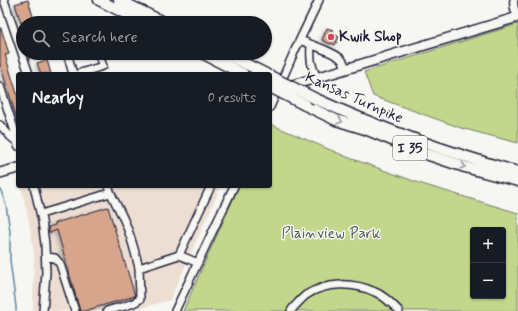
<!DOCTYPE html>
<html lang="en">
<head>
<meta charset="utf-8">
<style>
	:root { --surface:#171b24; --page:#20242c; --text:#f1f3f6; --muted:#9ea1a6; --line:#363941 }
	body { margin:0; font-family:Mynerve,sans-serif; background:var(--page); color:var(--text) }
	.controls { position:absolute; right:12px; bottom:12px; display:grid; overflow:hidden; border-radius:4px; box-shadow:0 1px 3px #0004 }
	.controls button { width:36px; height:36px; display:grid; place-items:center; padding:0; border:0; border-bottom:1px solid var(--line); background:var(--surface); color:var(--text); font:20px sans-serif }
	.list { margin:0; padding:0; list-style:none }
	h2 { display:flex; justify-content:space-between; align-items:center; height:52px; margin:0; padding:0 16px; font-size:17px }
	h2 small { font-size:13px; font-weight:400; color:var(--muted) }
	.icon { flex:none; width:22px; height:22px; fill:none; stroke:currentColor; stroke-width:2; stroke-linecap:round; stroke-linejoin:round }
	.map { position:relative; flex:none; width:518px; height:311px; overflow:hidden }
	.search { position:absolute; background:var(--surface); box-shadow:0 1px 3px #0004; left:16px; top:16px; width:256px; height:44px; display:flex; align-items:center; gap:10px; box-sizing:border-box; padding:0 14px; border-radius:22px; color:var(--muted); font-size:15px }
	.panel { position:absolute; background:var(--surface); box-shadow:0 1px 3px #0004; left:16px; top:72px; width:256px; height:116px; border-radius:4px }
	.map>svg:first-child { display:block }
	.built { fill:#edded3 }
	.green { fill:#c2d78c; stroke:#727c64; fill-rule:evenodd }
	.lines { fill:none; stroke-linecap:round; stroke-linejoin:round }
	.stream { stroke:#5c879f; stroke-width:1.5 }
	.building { fill:#d7a58b; stroke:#22223b; filter:url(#shadow) }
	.minor-casing { stroke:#22223b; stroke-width:10 }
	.major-casing { stroke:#22223b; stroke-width:12 }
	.highway-casing { stroke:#22223b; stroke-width:13 }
	.minor { stroke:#f6f6f2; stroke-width:7 }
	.major { stroke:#f6f6f2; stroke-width:9 }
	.highway { stroke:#f6f6f2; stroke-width:10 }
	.highway-bridge-casing { stroke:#22223b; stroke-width:13; stroke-linecap:butt }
	.highway-bridge { stroke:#f6f6f2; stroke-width:10 }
	.oneway { stroke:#9797a0 }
	.poi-dot { fill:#d1495b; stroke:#f6f6f2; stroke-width:1.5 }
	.labels { text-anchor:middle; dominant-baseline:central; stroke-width:3; stroke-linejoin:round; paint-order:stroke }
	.shield { fill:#f6f6f2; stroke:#626272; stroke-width:1 }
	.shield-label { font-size:14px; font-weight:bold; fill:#22223b }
	.poi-label { font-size:15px; font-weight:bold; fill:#22223b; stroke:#f6f6f2; text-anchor:start }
	.street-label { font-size:15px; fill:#22223b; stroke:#f6f6f2 }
	.park-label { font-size:15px; fill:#525853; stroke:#f6f6f2 }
</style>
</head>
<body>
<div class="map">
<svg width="518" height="311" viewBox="0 0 518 311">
	<defs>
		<filter id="shadow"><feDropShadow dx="-2" dy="2" stdDeviation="2" flood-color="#0004"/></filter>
	</defs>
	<rect width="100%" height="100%" fill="#f6f6f2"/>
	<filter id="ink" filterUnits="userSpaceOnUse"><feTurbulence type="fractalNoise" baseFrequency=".025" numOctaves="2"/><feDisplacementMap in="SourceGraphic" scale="8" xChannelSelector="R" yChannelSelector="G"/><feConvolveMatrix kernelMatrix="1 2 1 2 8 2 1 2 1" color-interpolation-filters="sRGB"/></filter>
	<g filter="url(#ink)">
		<path class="built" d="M21,186H221L170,300L129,311H33L34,253L28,217Z"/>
		<path class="green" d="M518,24V143L461,128L373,96L364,72Z
			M270,124L347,157L422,184L518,213V311H183L239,186H270ZM473,230H503V296H473Z"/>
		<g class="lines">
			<path class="stream" d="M0,188L6,205L10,231V260L16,307V311"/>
		</g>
		<path class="building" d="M28,0L35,23H21L15,4Z
			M0,28H1L9,54L5,55L18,97V119H17L0,64Z
			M327,28L333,30L332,33L339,37L335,45L331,43L330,44L322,40Z
			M47,60L51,74H41L37,63Z
			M108,207L135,296L84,311H80L57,230L49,233L48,227L55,225V223Z"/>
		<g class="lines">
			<g class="minor-casing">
				<path id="minor" d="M4,0L29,74
					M514,0C512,5 516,12 517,17
					M300,40C309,44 337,53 342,60C344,62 345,66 346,69
					M311,45C310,60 311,65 317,78
					M67,53L73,74
					M77,74L103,66L99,56L94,53
					M0,86L15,132L18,146
					M270,107L295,50L319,0
					M0,125L10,136L17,142
					M34,186L42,221L45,244L46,273L43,311
					M108,186C112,198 119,208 124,220C131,235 135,252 139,268L179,255L198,263
					M41,214L110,193
					M179,255L211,186
					M46,257L55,258L60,264L75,311
					M107,311C116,308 134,305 140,299L139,268
					M175,311L234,186
					M291,311L293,308C297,304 301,299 306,295C326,282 353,282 375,292C385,296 392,304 399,311"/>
			</g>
			<g class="major-casing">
				<path id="major" d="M286,87L518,17
					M0,173L18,168"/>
			</g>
			<g class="highway-casing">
				<path id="highway" d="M99,0L144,23
					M119,0L165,23
					M202,53L243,74
					M224,53L266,74
					M316,99C382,129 449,153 518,172
					M305,105L336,120L365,129L423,153L465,167L518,181"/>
			</g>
			<use href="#minor" class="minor"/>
			<use href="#major" class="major"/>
			<use href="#highway" class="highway"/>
			<g class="highway-bridge-casing">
				<path id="highway-bridge" d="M270,76L316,99
					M270,87L305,105"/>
			</g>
			<use href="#highway-bridge" class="highway-bridge"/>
		</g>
		<defs><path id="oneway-chevron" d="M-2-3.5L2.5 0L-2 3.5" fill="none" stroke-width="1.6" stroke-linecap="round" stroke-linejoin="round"/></defs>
		<g class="oneway">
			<use href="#oneway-chevron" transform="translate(340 121) rotate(19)"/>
			<use href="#oneway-chevron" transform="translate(463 166) rotate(17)"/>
		</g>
	</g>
	<circle class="poi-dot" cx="331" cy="37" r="4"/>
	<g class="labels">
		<rect class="shield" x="393" y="136" width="34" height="24" rx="3"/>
		<g class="shield-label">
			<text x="410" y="148">I 35</text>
		</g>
		<g class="poi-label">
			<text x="339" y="37">Kwik Shop</text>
		</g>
		<g class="street-label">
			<text transform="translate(354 98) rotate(24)">Kansas Turnpike</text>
		</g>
		<g class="park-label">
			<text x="331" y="234">Plainview Park</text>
		</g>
	</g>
</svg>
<div class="controls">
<button>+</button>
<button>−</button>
</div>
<div class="search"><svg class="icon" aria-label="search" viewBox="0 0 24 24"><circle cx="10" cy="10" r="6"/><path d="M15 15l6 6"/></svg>Search here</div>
<section class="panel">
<h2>Nearby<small>0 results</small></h2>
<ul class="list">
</ul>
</section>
</div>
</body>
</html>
